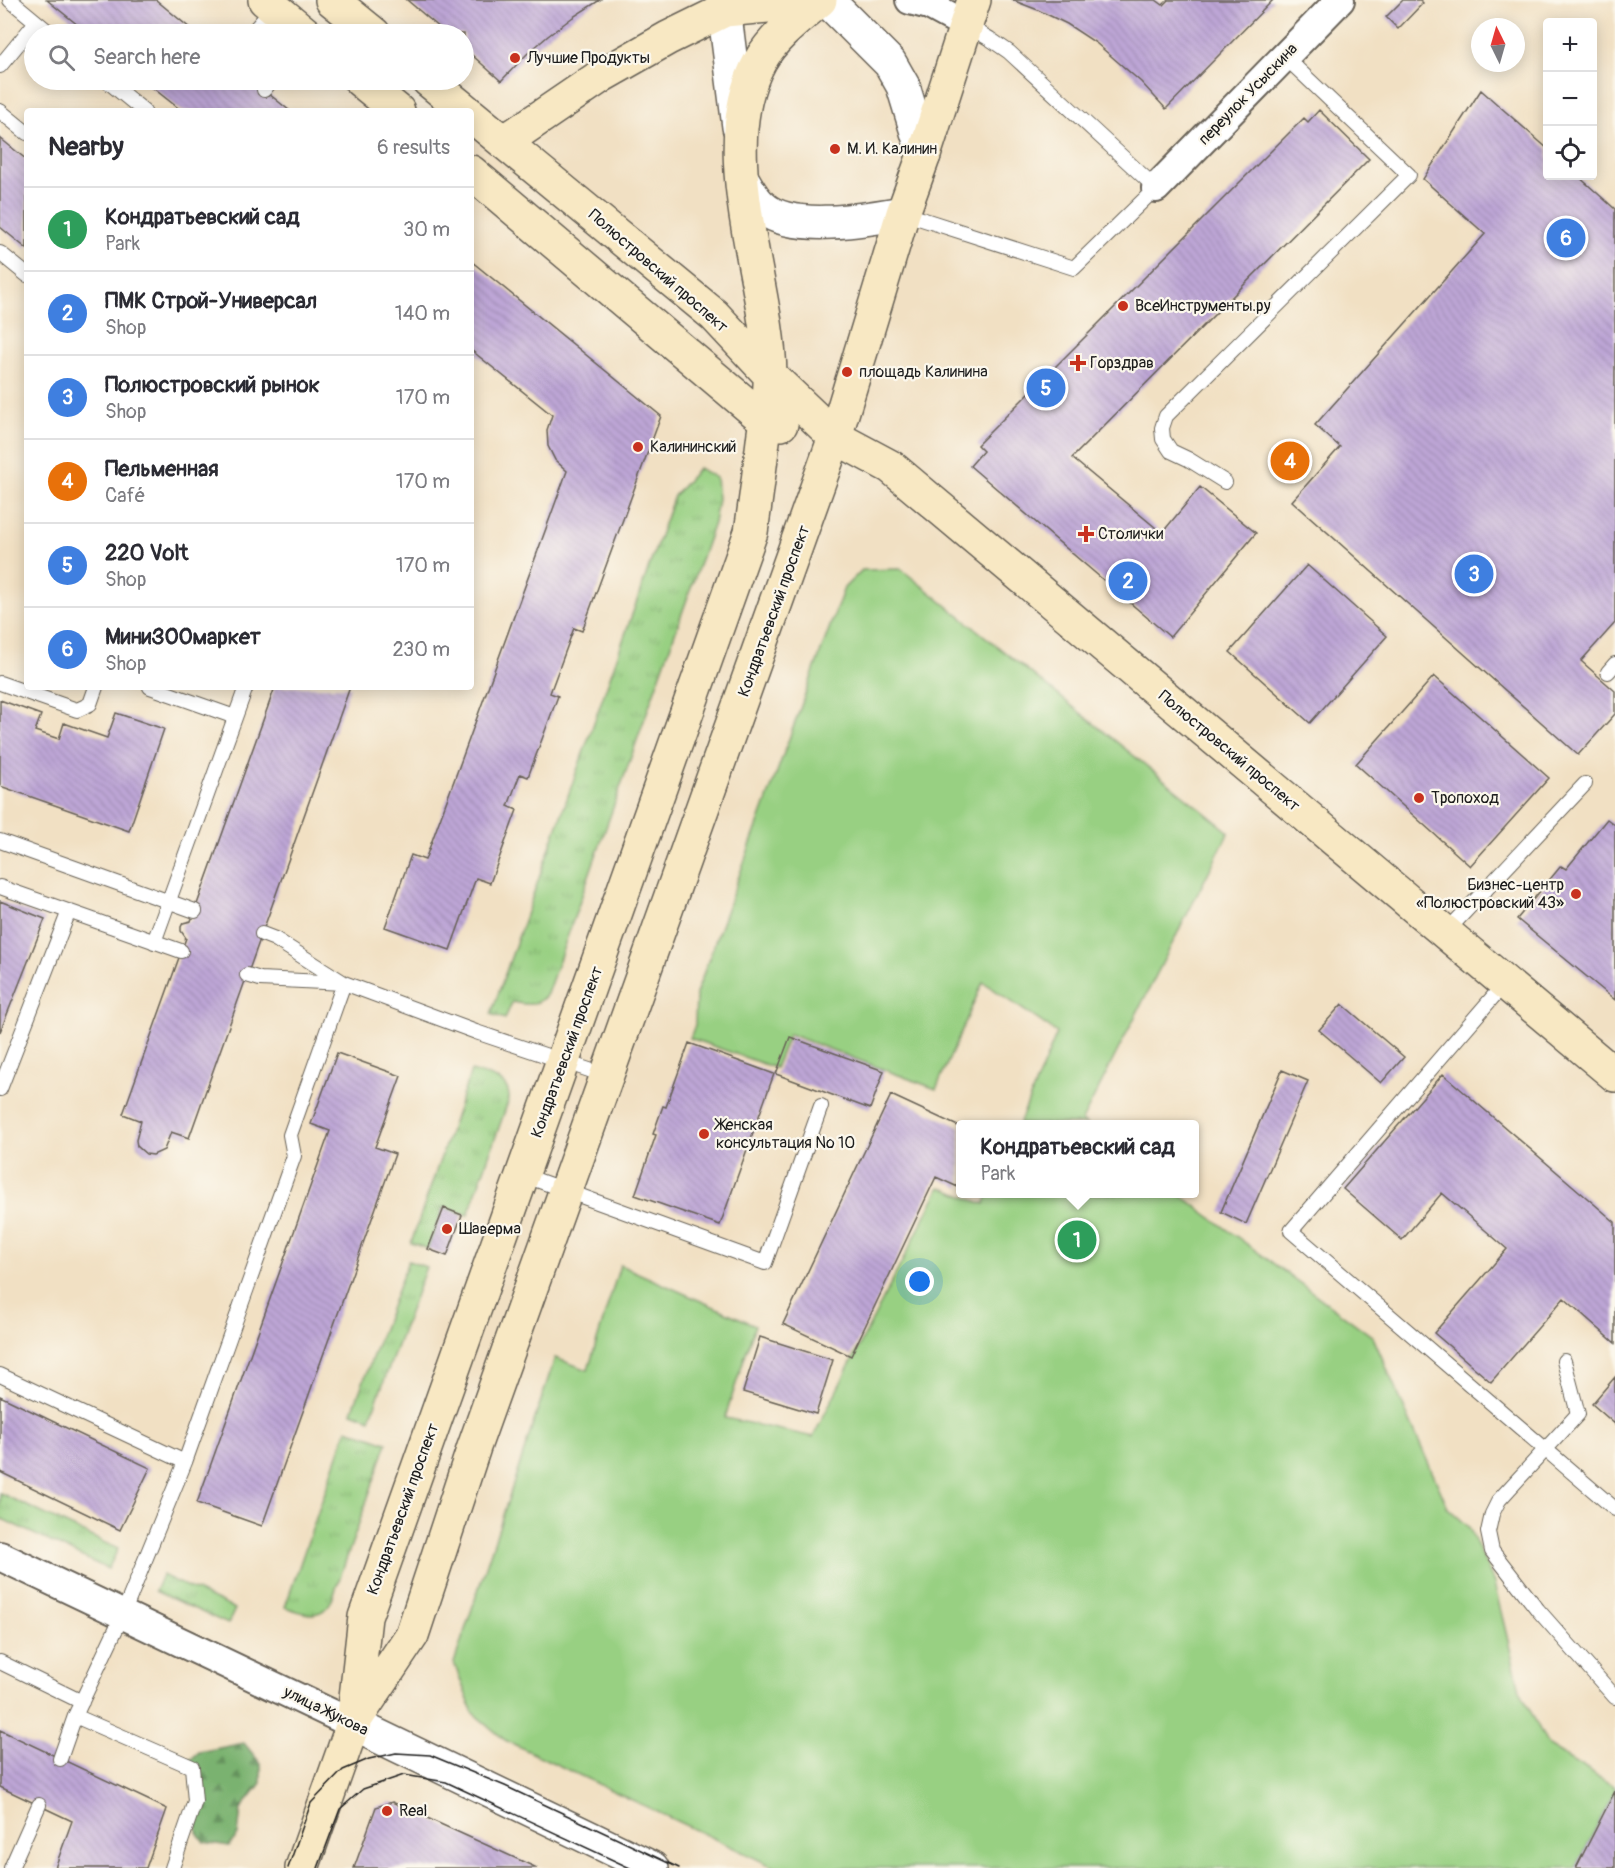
<!DOCTYPE html>
<html lang="en">
<head>
<meta charset="utf-8">
<style>
	:root { --surface:#fff; --page:#f7f7f7; --text:#2b2b33; --muted:#7c7c81; --line:#e1e1e2; --accent:#d93025 }
	body { margin:0; font-family:Pangolin,sans-serif; background:var(--page); color:var(--text) }
	.controls { position:absolute; right:18px; top:18px; display:grid; overflow:hidden; border-radius:6px; box-shadow:0 3px 15px #0003 }
	.controls button { width:54px; height:54px; display:grid; place-items:center; padding:0; border:0; border-bottom:2px solid var(--line); background:var(--surface); color:var(--text); font:30px sans-serif }
	.compass { position:absolute; left:1471px; top:18px; width:54px; height:54px; border-radius:50%; background:var(--surface); box-shadow:0 3px 15px #0003; rotate:355deg }
	.you { position:absolute; left:920px; top:1282px; width:21px; height:21px; margin:-15px; border:4px solid #fff; border-radius:50%; background:#1a73e8; box-shadow:0 0 0 9px #1a73e833 }
	.badge { display:grid; place-items:center; width:39px; height:39px; border-radius:50%; background:var(--accent); color:#fff; font-size:20px; font-weight:700 }
	.pin { position:absolute; translate:-50% -50%; border:3px solid #fff; box-shadow:0 2px 6px #0006 }
	.popup { position:absolute; left:956px; top:1120px; width:243px; height:78px; box-sizing:border-box; display:grid; place-content:center; border-radius:6px; background:var(--surface); filter:drop-shadow(0 2px 4px #0005); font-size:20px; white-space:nowrap; color:var(--muted) }
	.popup b { font-size:22px; color:var(--text) }
	.popup::after { content:''; position:absolute; left:50%; top:100%; margin-left:-12px; border:12px solid transparent; border-top-color:var(--surface) }
	.list { margin:0; padding:0; list-style:none }
	h2 { display:flex; justify-content:space-between; align-items:center; height:78px; margin:0; padding:0 24px; font-size:26px }
	h2 small { font-size:20px; font-weight:400; color:var(--muted) }
	.list li { display:grid; grid-template-columns:39px 1fr auto; gap:18px; align-items:center; box-sizing:border-box; height:84px; padding:0 24px; border-top:2px solid var(--line) }
	.list b { display:block; font-size:22px; white-space:nowrap }
	.list p { margin:0; font-size:20px; white-space:nowrap; color:var(--muted) }
	.list em { font-size:20px; font-style:normal; color:var(--muted) }
	.icon { flex:none; width:33px; height:33px; fill:none; stroke:currentColor; stroke-width:2; stroke-linecap:round; stroke-linejoin:round }
	.map { position:relative; flex:none; width:1615px; height:1868px; overflow:hidden }
	.search { position:absolute; background:var(--surface); box-shadow:0 3px 15px #0003; left:24px; top:24px; width:450px; height:66px; display:flex; align-items:center; gap:15px; box-sizing:border-box; padding:0 21px; border-radius:33px; color:var(--muted); font-size:22px }
	.panel { position:absolute; background:var(--surface); box-shadow:0 3px 15px #0003; left:24px; top:108px; width:450px; height:582px; border-radius:6px }
	.map>svg:first-child { display:block }
	.grass { fill:url(#grass-tufts); stroke:#5a764f; stroke-width:1.5 }
	.forest { fill:url(#forest-firs); stroke:#4b6746; stroke-width:1.5 }
	.park { fill:#98d082; stroke:#5a764f; stroke-width:1.5 }
	.building { fill:url(#building-back-hatch) }
	.lines { fill:none; stroke-linecap:round; stroke-linejoin:round }
	.service-casing { stroke:#676156; stroke-width:16 }
	.minor-casing { stroke:#676156; stroke-width:32 }
	.tertiary-casing { stroke:#676156; stroke-width:36 }
	.secondary-casing { stroke:#676156; stroke-width:36 }
	.service { stroke:#fff; stroke-width:14 }
	.minor { stroke:#fff; stroke-width:28 }
	.tertiary { stroke:#fff; stroke-width:33 }
	.secondary { stroke:#f8e8c3; stroke-width:33 }
	.tram { stroke:#1c1c1c; stroke-width:1.5 }
	.poi-dot { fill:#c8321e; stroke:#fbf7ec; stroke-width:2 }
	.labels { text-anchor:middle; dominant-baseline:central; stroke-width:4.5; stroke-linejoin:round; paint-order:stroke }
	.poi-label { font-size:16px; fill:#1c1c1c; stroke:#fbf7ec; text-anchor:start }
	.street-label { font-size:16px; fill:#1c1c1c; stroke:#fbf7ec }
</style>
</head>
<body>
<div class="map">
<svg width="1615" height="1868" viewBox="0 0 1615 1868">
	<defs>
		<pattern id="grass-tufts" width="24" height="20" patternUnits="userSpaceOnUse" patternTransform="scale(1.5)"><rect width="24" height="20" fill="#98d082"/><path d="M3 7l-1-3M5 7V3M7 7l1-3M15 17l-1-3M17 17v-4M19 17l1-3" fill="none" stroke="#82b270"/></pattern>
		<pattern id="forest-firs" width="22" height="20" patternUnits="userSpaceOnUse" patternTransform="scale(1.5)"><rect width="22" height="20" fill="#7ab270"/><path d="M5 1l3.5 6h-7zM16 11l3.5 6h-7z" fill="#63905b"/></pattern>
		<pattern id="building-back-hatch" width="6" height="6" patternUnits="userSpaceOnUse" patternTransform="scale(1.5)"><rect width="6" height="6" fill="#bda6d6"/><path d="M-1 5l2 2M0 0l6 6M5-1l2 2" fill="none" stroke="#a28eb7"/></pattern>
	</defs>
	<rect width="100%" height="100%" fill="#fbf7ec"/>
	<filter id="ink" filterUnits="userSpaceOnUse"><feTurbulence type="fractalNoise" baseFrequency=".0167" numOctaves="2"/><feDisplacementMap in="SourceGraphic" scale="12" xChannelSelector="R" yChannelSelector="G"/><feConvolveMatrix kernelMatrix="1 2 1 2 8 2 1 2 1" color-interpolation-filters="sRGB"/></filter>
	<filter id="wash" filterUnits="userSpaceOnUse"><feTurbulence type="fractalNoise" baseFrequency=".008" numOctaves="4" result="noise"/><feDisplacementMap in="SourceGraphic" scale="24" xChannelSelector="R" yChannelSelector="G"/><feGaussianBlur stdDeviation="1.35" result="paint"/><feColorMatrix in="noise" values="0 0 0 0 0 0 0 0 0 0 0 0 0 0 0 0 0 1.4 0 .05"/><feComposite in="paint" operator="in"/></filter>
	<g filter="url(#wash)">
		<rect width="100%" height="100%" fill="#f1e0c3"/>
		<path class="grass" d="M699,468L716,478L718,499L714,523L547,994C537,1007 527,1005 512,1002L505,1019L491,1014L674,496Z
			M471,1071C487,1076 510,1078 509,1099L468,1215L443,1207L428,1249L411,1243Z
			M408,1261L426,1267L370,1419L352,1412Z
			M347,1429L387,1443L332,1600C320,1622 304,1613 285,1607Z
			M0,1493L118,1549L108,1569L0,1518Z
			M162,1575L235,1609L228,1624L155,1591Z"/>
		<path class="forest" d="M244,1743L261,1764V1783L241,1809L238,1835L229,1846L204,1842L197,1832L195,1794L189,1761L199,1752Z"/>
		<path class="park" d="M901,569L1229,832L1082,1121L1086,1124H1019L1057,1033L983,982L936,1089L789,1034L775,1068L690,1038L695,1025L696,994L844,588L862,570Z
			M940,1187L984,1204L989,1194H1179L1373,1337L1448,1508L1469,1527L1494,1583L1520,1690L1548,1746L1615,1787V1791L1576,1868H776L505,1740L473,1713L454,1663L555,1358L588,1370L620,1265L755,1325L725,1418L813,1437Z"/>
		<g id="blocks">
			<path class="building" d="M47,0H156L197,34H89Z
				M407,0H600L573,17L548,36L527,54L501,81L464,48V34H447Z
				M1012,0H1156L1163,5L1168,0H1273L1166,109L1141,82L1096,43L1067,24L1038,10Z
				M1403,0H1420L1423,3L1398,29L1386,17Z
				M143,80H254L253,81L290,111H182Z
				M1481,90L1548,149V176H1578L1615,209V623L1581,661L1615,691V714L1578,755L1292,501L1340,447L1315,425L1485,234L1423,179Z
				M1319,110L1369,159L1072,458L1162,533L1200,487L1256,533L1170,637L970,466L983,451L977,445L1304,118L1308,122Z
				M0,138L27,160V249L0,227Z
				M471,261L661,416L582,631L574,628L550,693L558,696L528,777L520,774L508,806L517,810L490,883L476,878L450,950L385,927L411,855L425,860L567,471L555,460L548,446L547,430L552,415L471,350Z
				M1307,565L1387,636L1310,723L1230,652Z
				M1434,676L1549,778L1470,866L1356,764Z
				M275,687H350L189,1138L171,1132L164,1150L153,1155L146,1154L137,1146L136,1140L141,1121L123,1114L186,938L181,931V927L183,923L191,921Z
				M0,700L41,715L35,731L59,739L64,723L107,738L116,713L164,729L129,831L0,786Z
				M1607,819L1615,825V1000L1517,919L1561,866L1566,869Z
				M0,901L45,919L0,1032Z
				M1342,1004L1404,1057L1381,1083L1319,1030Z
				M790,1037L884,1071L870,1109L776,1074Z
				M689,1043L774,1074L720,1225L635,1195L656,1135L653,1134L663,1106L666,1107Z
				M337,1053L401,1076L375,1147L395,1154L262,1526L197,1503L330,1131L311,1124Z
				M1282,1070L1308,1081L1246,1224L1221,1212Z
				M1443,1074L1615,1222V1343L1564,1298L1491,1382L1434,1333L1507,1249L1442,1193L1402,1240L1343,1189Z
				M891,1095L960,1127V1188L936,1177L851,1356L783,1324Z
				M444,1208L462,1215L447,1256L428,1249Z
				M760,1337L833,1360L816,1414L743,1392Z
				M1615,1377V1424L1592,1404Z
				M0,1396L150,1468L120,1530L0,1472Z
				M0,1730L167,1809L146,1868H55L72,1821L0,1787Z
				M1615,1791V1868H1576Z
				M392,1802L537,1868H354L376,1807Z"/>
		</g>
	</g>
	<g filter="url(#ink)">
		<use href="#blocks" fill-opacity="0" stroke="#676156" stroke-width="1.5"/>
		<g class="lines">
			<g class="service-casing">
				<path id="service" d="M10,0L51,34
					M251,34L274,7
					M0,66L36,22
					M106,80L144,111
					M264,90L272,80
					M0,111L27,133
					M903,213L1074,268L1156,188L1009,52L990,39L966,25
					M0,253L27,275
					M1225,482L1188,459L1171,451L1163,439L1162,428L1166,416L1409,175L1285,57
					M1608,672L1615,664
					M0,683L77,710L90,704L96,687
					M150,687L235,717
					M0,841L195,911
					M0,887L181,951
					M1445,933L1585,784
					M262,934L275,939L344,983L476,1032L607,1076
					M154,942L246,687
					M1505,983L1291,1231L1615,1509
					M0,1089L69,911
					M523,1175L765,1263L821,1106
					M1564,1361L1578,1414L1499,1500L1492,1514L1488,1532L1492,1551L1538,1610L1615,1697
					M0,1375L185,1462
					M0,1662L82,1702
					M75,1716L192,1767L195,1801L172,1868
					M60,1759L75,1716L123,1614L185,1462L294,1156L290,1135L344,983L260,979L247,975
					M11,1868L39,1805"/>
			</g>
			<g class="minor-casing">
				<path id="minor" d="M910,0L929,5L966,25
					M1156,188L1340,0
					M0,1556L353,1724"/>
			</g>
			<g class="tertiary-casing">
				<path id="tertiary" d="M723,0L739,127
					M827,0L890,63L903,86L924,155
					M742,179C748,188 753,199 761,206C789,234 867,219 903,213
					M353,1724L652,1868"/>
			</g>
			<g class="secondary-casing">
				<path id="secondary" d="M265,0L306,34
					M332,0L374,34
					M360,80L398,111
					M428,80L466,111
					M471,115L714,315L771,376L835,437L891,467L1615,1075
					M504,142L601,76L668,38L725,10L779,5L808,0
					M471,172L766,421L781,424
					M355,1720L412,1635L474,1447L835,437L903,213L924,155L974,0
					M302,1868L353,1724L365,1617L751,532C756,499 760,466 764,433C767,414 771,393 770,374C768,278 711,149 760,61C773,37 800,17 820,0"/>
			</g>
			<use href="#service" class="service"/>
			<use href="#minor" class="minor"/>
			<use href="#tertiary" class="tertiary"/>
			<use href="#secondary" class="secondary"/>
			<path class="tram" d="M288,1868L311,1803L343,1770L369,1759L396,1753L430,1755L505,1786L679,1868
				M318,1868L340,1809L363,1789L404,1775L446,1782L630,1868"/>
		</g>
	</g>
	<g class="poi-dot">
		<circle cx="515" cy="58" r="6"/>
		<circle cx="835" cy="149" r="6"/>
		<circle cx="1123" cy="306" r="6"/>
		<path d="M1075 354h6v6h6v6h-6v6h-6v-6h-6v-6h6z"/>
		<circle cx="847" cy="372" r="6"/>
		<circle cx="638" cy="447" r="6"/>
		<path d="M1083 525h6v6h6v6h-6v6h-6v-6h-6v-6h6z"/>
		<circle cx="1419" cy="798" r="6"/>
		<circle cx="1576" cy="894" r="6"/>
		<circle cx="704" cy="1134" r="6"/>
		<circle cx="447" cy="1229" r="6"/>
		<circle cx="387" cy="1811" r="6"/>
	</g>
	<g class="labels">
		<g class="poi-label">
			<text x="527" y="58">Лучшие Продукты</text>
			<text x="847" y="149">М. И. Калинин</text>
			<text x="1135" y="306">ВсеИнструменты.ру</text>
			<text x="1090" y="363">Горздрав</text>
			<text x="859" y="372">площадь Калинина</text>
			<text x="650" y="447">Калининский</text>
			<text x="1098" y="534">Столички</text>
			<text x="1431" y="798">Тропоход</text>
			<text x="1564" y="885" text-anchor="end">Бизнес-центр<tspan x="1564" dy="18">«Полюстровский 43»</tspan></text>
			<text x="716" y="1125">Женская<tspan x="716" dy="18">консультация № 10</tspan></text>
			<text x="459" y="1229">Шаверма</text>
			<text x="399" y="1811">Real</text>
		</g>
		<g class="street-label">
			<text transform="translate(1248 94) rotate(-46)">переулок Усыскина</text>
			<text transform="translate(658 271) rotate(41)">Полюстровский проспект</text>
			<text transform="translate(774 611) rotate(-70)">Кондратьевский проспект</text>
			<text transform="translate(1229 751) rotate(40)">Полюстровский проспект</text>
			<text transform="translate(567 1052) rotate(-70)">Кондратьевский проспект</text>
			<text transform="translate(403 1509) rotate(-70)">Кондратьевский проспект</text>
			<text transform="translate(326 1711) rotate(26)">улица Жукова</text>
		</g>
	</g>
</svg>
<div class="controls">
<button>+</button>
<button>−</button>
<button><svg class="icon" aria-label="locate" viewBox="0 0 24 24"><circle cx="12" cy="12" r="6"/><path d="M12 2v4M12 18v4M2 12h4M18 12h4"/></svg></button>
</div>
<svg class="compass" viewBox="-18 -18 36 36"><path d="M0-13l5 13h-10z" fill="#e53935"/><path d="M0 13l5-13h-10z" fill="#7c7c81"/></svg>
<div class="you"></div>
<div class="pin badge" style="left:1077px;top:1240px;background:#2e9e5b">1</div>
<div class="popup"><b>Кондратьевский сад</b>Park</div>
<div class="pin badge" style="left:1128px;top:581px;background:#3f7fe0">2</div>
<div class="pin badge" style="left:1474px;top:574px;background:#3f7fe0">3</div>
<div class="pin badge" style="left:1290px;top:461px;background:#e8710a">4</div>
<div class="pin badge" style="left:1046px;top:388px;background:#3f7fe0">5</div>
<div class="pin badge" style="left:1566px;top:238px;background:#3f7fe0">6</div>
<div class="search"><svg class="icon" aria-label="search" viewBox="0 0 24 24"><circle cx="10" cy="10" r="6"/><path d="M15 15l6 6"/></svg>Search here</div>
<section class="panel">
<h2>Nearby<small>6 results</small></h2>
<ul class="list">
<li><span class="badge" style="background:#2e9e5b">1</span><div><b>Кондратьевский сад</b><p>Park</p></div><em>30 m</em></li>
<li><span class="badge" style="background:#3f7fe0">2</span><div><b>ПМК Строй-Универсал</b><p>Shop</p></div><em>140 m</em></li>
<li><span class="badge" style="background:#3f7fe0">3</span><div><b>Полюстровский рынок</b><p>Shop</p></div><em>170 m</em></li>
<li><span class="badge" style="background:#e8710a">4</span><div><b>Пельменная</b><p>Café</p></div><em>170 m</em></li>
<li><span class="badge" style="background:#3f7fe0">5</span><div><b>220 Volt</b><p>Shop</p></div><em>170 m</em></li>
<li><span class="badge" style="background:#3f7fe0">6</span><div><b>МиниЗООмаркет</b><p>Shop</p></div><em>230 m</em></li>
</ul>
</section>
</div>
</body>
</html>
